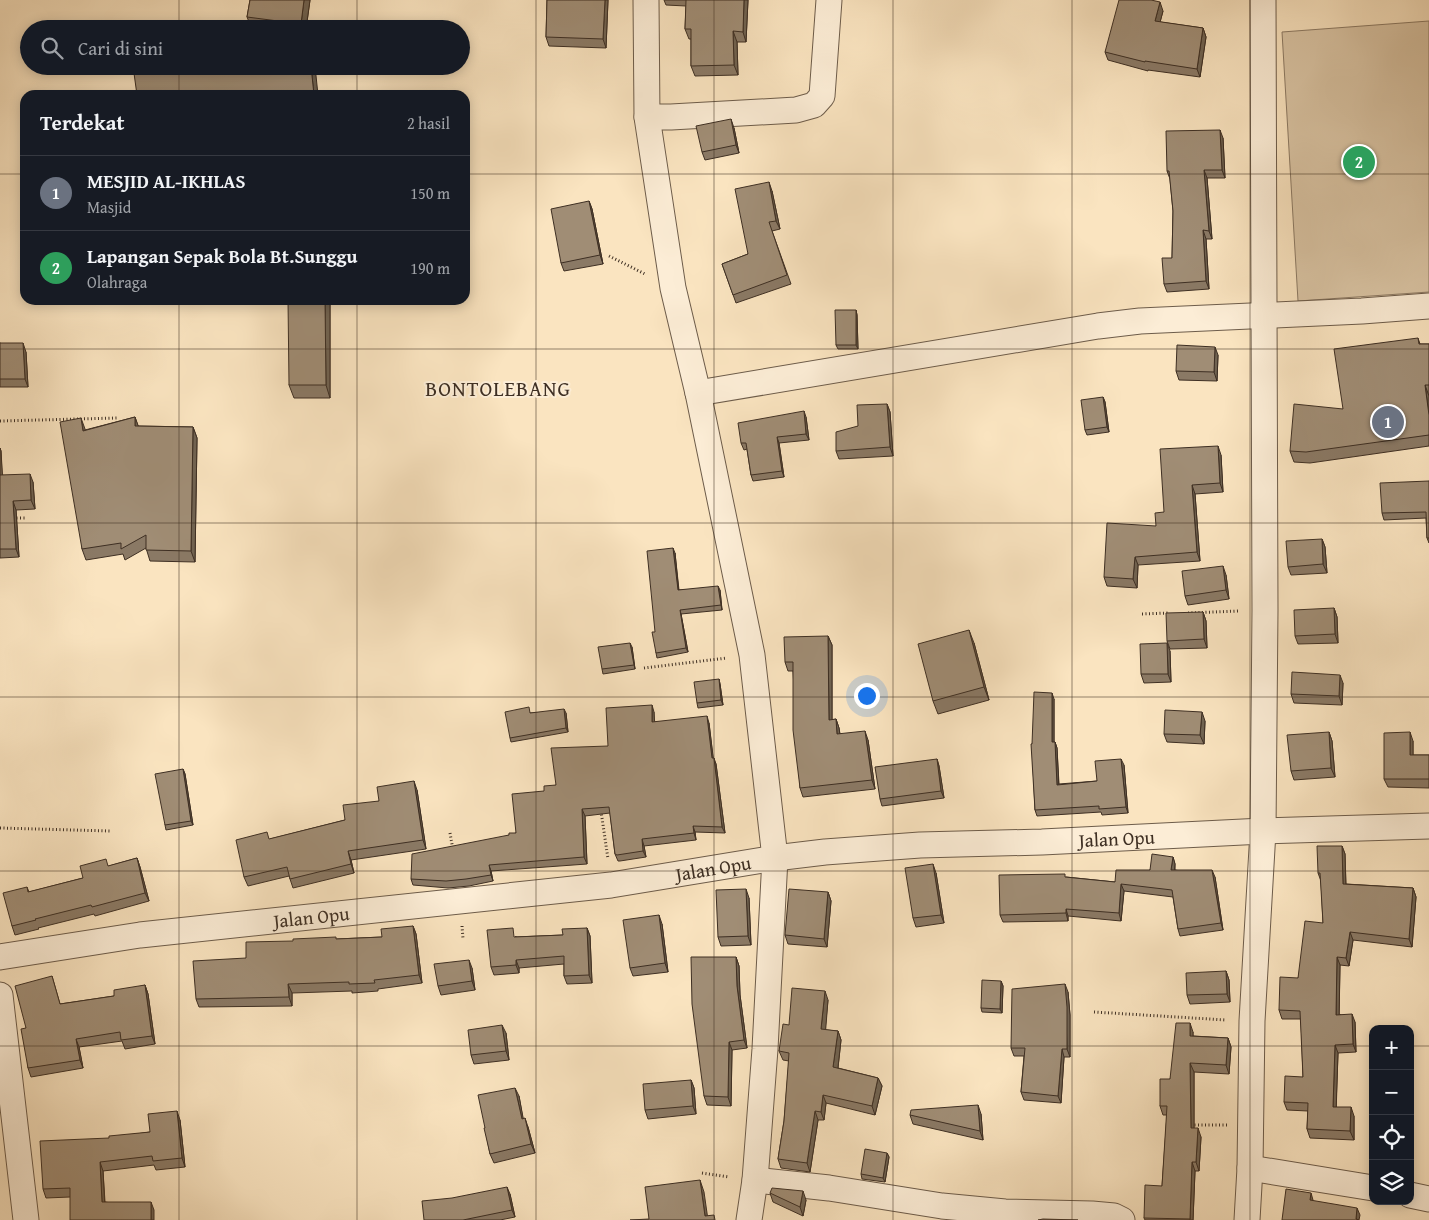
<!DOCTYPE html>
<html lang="id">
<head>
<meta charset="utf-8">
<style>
	:root { --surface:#171b24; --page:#242831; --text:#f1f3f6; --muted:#9ea1a6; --line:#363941; --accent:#c59692 }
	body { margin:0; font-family:"Gentium Book Plus",serif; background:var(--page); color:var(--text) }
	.controls { position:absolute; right:15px; bottom:15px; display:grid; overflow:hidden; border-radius:10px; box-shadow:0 2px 12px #0003 }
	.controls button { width:45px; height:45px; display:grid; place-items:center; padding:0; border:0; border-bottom:1px solid var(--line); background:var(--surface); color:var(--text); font:25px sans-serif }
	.you { position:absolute; left:866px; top:695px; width:18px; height:18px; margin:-12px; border:4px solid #fff; border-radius:50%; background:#1a73e8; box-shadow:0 0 0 8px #1a73e833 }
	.badge { display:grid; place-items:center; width:32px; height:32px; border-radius:50%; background:var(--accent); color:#fff; font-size:16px; font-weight:700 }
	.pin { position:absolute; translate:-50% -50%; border:2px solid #fff; box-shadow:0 1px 5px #0006 }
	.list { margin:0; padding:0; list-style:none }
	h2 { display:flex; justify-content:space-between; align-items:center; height:65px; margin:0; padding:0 20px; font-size:21px }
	h2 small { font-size:16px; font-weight:400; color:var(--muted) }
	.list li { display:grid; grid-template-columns:32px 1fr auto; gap:15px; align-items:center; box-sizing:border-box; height:75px; padding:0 20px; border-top:1px solid var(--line) }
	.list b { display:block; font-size:19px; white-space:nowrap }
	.list p { margin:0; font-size:16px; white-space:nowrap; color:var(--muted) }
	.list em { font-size:16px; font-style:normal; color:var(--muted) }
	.icon { flex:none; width:28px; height:28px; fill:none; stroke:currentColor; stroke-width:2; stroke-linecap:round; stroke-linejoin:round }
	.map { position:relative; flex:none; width:1429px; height:1220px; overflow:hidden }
	.search { position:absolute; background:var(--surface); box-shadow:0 2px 12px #0003; left:20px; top:20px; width:450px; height:55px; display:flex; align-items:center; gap:12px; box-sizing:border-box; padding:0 18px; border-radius:28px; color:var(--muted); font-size:19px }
	.panel { position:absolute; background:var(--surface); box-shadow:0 2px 12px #0003; left:20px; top:90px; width:450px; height:215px; border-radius:15px }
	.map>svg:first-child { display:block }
	.green { fill:#dac5a5; stroke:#8c7a64 }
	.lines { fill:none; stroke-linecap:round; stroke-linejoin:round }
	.minor-casing { stroke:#6d5c4a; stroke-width:27 }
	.path { stroke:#3e2f23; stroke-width:3; stroke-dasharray:1 2.5; stroke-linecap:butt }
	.minor { stroke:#fcedd6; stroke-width:25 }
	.wall { fill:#8a7965; stroke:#3e2f23 }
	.shaded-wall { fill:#706352; stroke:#3e2f23 }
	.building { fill:#a08d75; stroke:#3e2f23 }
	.grid { fill:none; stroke:#3e2f23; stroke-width:1; stroke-opacity:0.55 }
	.labels { text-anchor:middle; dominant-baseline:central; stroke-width:4; stroke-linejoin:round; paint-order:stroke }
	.street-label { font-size:19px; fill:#3e2f23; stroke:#fcedd6 }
	.quarter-label { font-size:21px; letter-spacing:1px; fill:#3e2f23; stroke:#fcedd6 }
</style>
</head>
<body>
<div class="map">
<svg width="1429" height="1220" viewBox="0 0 1429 1220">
	<rect width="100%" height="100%" fill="#fae4c0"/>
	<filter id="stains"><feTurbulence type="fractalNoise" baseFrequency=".004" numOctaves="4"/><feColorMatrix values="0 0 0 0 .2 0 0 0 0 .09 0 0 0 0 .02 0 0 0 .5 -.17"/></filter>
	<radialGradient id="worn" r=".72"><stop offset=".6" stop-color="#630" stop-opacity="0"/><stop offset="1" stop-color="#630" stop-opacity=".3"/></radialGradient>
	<path class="green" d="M1429,21V292L1298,301L1282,32Z"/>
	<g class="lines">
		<g class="minor-casing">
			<g id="minor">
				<path d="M646,0L647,117"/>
				<path d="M698,393L1098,326L1140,321L1362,311L1429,306"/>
				<path id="s1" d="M0,957L140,935L611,885L775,858L825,852L920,845L1042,842L1263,831L1429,826"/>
				<path d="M0,995L26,1220"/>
				<path d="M1250,1168L1373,1188"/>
				<path d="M755,1180L829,1188L942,1206L1005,1212L1092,1214L1114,1216L1122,1220"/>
				<path d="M1410,1195L1429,1199"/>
				<path d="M749,1220L755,1180L765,1049L775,858L752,655L698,393L673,288L647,117H671L796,110L814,105L822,96L829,0"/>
				<path d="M1247,1220L1250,1168L1252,1021L1263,831L1265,610L1263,0"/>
			</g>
		</g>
		<path class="path" d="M609,256L645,274
			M0,421L117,418
			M13,518H25
			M1188,613L1239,611
			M1142,614L1169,613
			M644,668L727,658
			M601,811L608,859
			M0,828L110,831
			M450,833L453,850
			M462,926L463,939
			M1094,1012L1226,1020
			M1191,1125H1227
			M702,1173L729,1177"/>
		<use href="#minor" class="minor"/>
	</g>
	<path class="wall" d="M250,0H310L306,29H252L247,17Z
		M547,0H608L606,48L549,46L546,37Z
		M664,0H748L746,42H737L738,75L695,76L691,66V39H689L685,29L686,6L666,5Z
		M1163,11L1160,22L1203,28L1206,37L1200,77L1148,70V71L1108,60L1105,52Z
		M734,128L739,153L705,160L702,152Z
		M1223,138L1225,178H1207L1212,239H1206L1209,289L1167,292L1164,284L1172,258L1173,211L1170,179L1167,171Z
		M772,191L780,229L772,231L791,284L736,303L722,264L748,254Z
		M589,201L592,209L603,264L564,271L561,263Z
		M330,300V398H294L289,385Z
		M856,310L857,315L858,349H838L836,345Z
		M1418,338L1420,344H1429V446L1310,463L1294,462L1290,451L1343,409Z
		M0,343L26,352L28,387H0Z
		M1218,355L1217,381L1179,380L1176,371Z
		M1103,397L1105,402L1109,432L1087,435L1085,430Z
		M887,404L890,412L893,456L839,459L836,451L858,426Z
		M135,417L138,426L193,427L197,438L195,562L150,561L146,548L125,560L123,554L86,560L82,549L85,430Z
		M806,417L809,440L779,443L784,477L753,481L751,475L747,449L744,450L741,443Z
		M0,448L1,451L2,475L33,482L35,509L16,510L19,557L0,558Z
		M1221,455L1223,492L1195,494L1200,561L1138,565L1137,588L1107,586L1104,577L1156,526L1164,512Z
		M1429,481V543L1427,538L1426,518L1384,520L1382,513Z
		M1322,539L1325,547L1327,573L1291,575L1288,567Z
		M675,553L679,590H720L722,610L681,614L688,652L657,658L656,653Z
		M1226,575L1229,599L1188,605L1185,596Z
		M1334,608L1337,617L1338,643L1298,644L1295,636Z
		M1203,612L1206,621L1207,648L1170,649L1167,641Z
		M828,636L832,645V720L836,719L839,728L840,734L868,740L875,789L803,797L800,788L793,671H788L785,662Z
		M974,643L989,700L938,714L933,701Z
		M632,647L635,669L603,674L602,669Z
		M1170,651L1171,682L1144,683L1141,674Z
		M719,679L720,684L723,705L698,708L697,703Z
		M1343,683L1342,705L1294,703L1291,694Z
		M1054,699V742H1055L1057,748L1059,784L1097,781L1124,765L1128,813L1102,815L1101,812L1037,816L1035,810L1032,744Z
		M654,712V722L709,723L713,758L716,764L725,833L695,832L696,840L644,846L646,857L620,861H618L615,854L610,813L585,816L587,864L491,871L493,881L469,886L448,888L413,885L411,879L509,835L516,833L544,791L556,785Z
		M530,713H566L568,732L511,742L510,738Z
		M1205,721L1204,744L1167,742L1164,734Z
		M1329,732L1332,741L1335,777L1294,780L1291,771Z
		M1413,741V755H1429V788L1388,787L1384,779Z
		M937,759L939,766L944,798L882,806L880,799Z
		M183,769L185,774L193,825L166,830L165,825Z
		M417,790L426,849L351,860L354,873L293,888L289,876L248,886L244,877L270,839L345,820L379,801Z
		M1342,846L1345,854L1346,884L1413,888L1416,897L1412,947L1353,940L1349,966L1340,965L1339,1014L1355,1022L1356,1052L1338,1053L1336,1107L1354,1116V1140L1310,1138L1307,1129L1308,1111L1287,1110L1284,1102L1303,1077L1301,1019H1282L1279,1010L1298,978L1323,923L1321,881L1318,873Z
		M1173,857L1175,864V870L1215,877L1223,930L1180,936L1178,929L1173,897L1124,891L1121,921L1068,916V921L1003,922L1000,915L1066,877L1115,882L1150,870Z
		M137,858L140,867L149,901L95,916L94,914L38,928L39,929L15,935L12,926L27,887L29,892L83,878L109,866Z
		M936,873L944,923L916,927L913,918Z
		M828,892L831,901L827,947L788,944L785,935Z
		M749,898L751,945L721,946L718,937Z
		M662,924L668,972L633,976L630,968Z
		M413,926L416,934L422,983L378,989V991L352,993V991L292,993V1006L199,1007L196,999L246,958L337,939L382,937Z
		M587,928L590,936L592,983L567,984L564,976V964L519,968V973L494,975L491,967L516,936V937L563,935Z
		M736,957L739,966L740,995L747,1048L732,1050L731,1106L707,1105L704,1096Z
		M472,968L475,990L441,995L438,986Z
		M1226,971L1229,980L1230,1002L1190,1004L1187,995Z
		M52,976L60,1004L114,996L145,985L148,994L155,1044L125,1049L122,1041L79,1047L83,1068L31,1077L28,1068L26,1028Z
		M1001,981L1003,986L1002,1013L982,1012L981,1008Z
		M1068,992L1070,1015V1057H1064L1061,1103L1024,1100L1021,1092L1024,1056H1014L1011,1048Z
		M828,1000L825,1030L838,1031L841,1040L838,1068L878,1078L882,1086L875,1115L826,1103L824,1120H818L810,1172L781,1168L778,1159L784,1121L789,1061L783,1060L779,1051L789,1025Z
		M1193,1032V1036L1228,1038L1231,1047L1229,1074L1194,1072V1128L1201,1137L1199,1171H1195L1193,1220H1145L1144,1218L1162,1186L1167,1115H1163L1160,1106L1170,1079Z
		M506,1033L509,1060L474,1064L471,1055Z
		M691,1080L694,1088L696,1114L648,1119L645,1110Z
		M519,1096L523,1119L528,1127L535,1153L494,1163L490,1154L485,1128Z
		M981,1114L983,1140L913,1124L910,1115Z
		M180,1120L185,1167L156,1170L154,1165L103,1171L105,1202L154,1210L70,1197L46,1198L43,1189L109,1138L150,1132Z
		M887,1153L889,1157L885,1182L862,1179L861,1174Z
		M770,1193L806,1200L803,1216L773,1202Z
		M510,1194L515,1217L500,1220H424Z"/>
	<path class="shaded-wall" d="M304,0H310L306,29H303L301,24Z
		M605,0H608L606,48L603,39Z
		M744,0H748L746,42L743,32Z
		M1160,2L1163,11L1158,30L1155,21Z
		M1203,28L1206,37L1200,77L1197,69Z
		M733,31L737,42L738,75L734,65Z
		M311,66H315L318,95H314Z
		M731,119L734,128L739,153L736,145Z
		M1220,130L1223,138L1225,178L1222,170Z
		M1204,170L1207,178L1212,239L1209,231Z
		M769,182L772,191L780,229L776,221Z
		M589,201L592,209L603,264L600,255Z
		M1203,230L1206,239L1209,289L1206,281Z
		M325,300H330V398L326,385Z
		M856,310L857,315L858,349L856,345Z
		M23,343L26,352L28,387L25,379Z
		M1215,347L1218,355L1217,381L1214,372Z
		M1425,385L1429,396V415Z
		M1103,397L1105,402L1109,432L1107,427Z
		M887,404L890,412L893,456L890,447Z
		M804,411L806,417L809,440L806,434Z
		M135,417L139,428L135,426Z
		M81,418L85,429L87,442L83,431Z
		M193,427L197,438L195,562L191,551Z
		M777,437L779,443L784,477L782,471Z
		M1218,446L1221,455L1223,492L1220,483Z
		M0,448L1,451L3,484L0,477Z
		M30,474L33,482L35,509L31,500Z
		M1192,485L1195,494L1200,561L1197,552Z
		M13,501L16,510L19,557L16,549Z
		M1322,539L1325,547L1327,573L1323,564Z
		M673,548L675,553L679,594L678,590Z
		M1135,557L1138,565L1137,588L1133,579Z
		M1223,566L1226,575L1229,599L1226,590Z
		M718,586L720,590L722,610L721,605Z
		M1334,608L1337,617L1338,643L1335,634Z
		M680,610L681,614L688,652L686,648Z
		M1203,612L1206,621L1207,648L1204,639Z
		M969,630L974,643L989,700L984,687Z
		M828,636L832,645V729L829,720Z
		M630,643L632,647L635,669L634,665Z
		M1167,643L1170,651L1171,682L1168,674Z
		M1340,675L1343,683L1342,705L1339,696Z
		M719,679L720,684L723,705L721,700Z
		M1052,693L1054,699V749L1052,742Z
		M652,705L654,712L655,728L652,722Z
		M564,709L566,713L568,732L566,728Z
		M1202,712L1205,721L1204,744L1200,735Z
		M707,716L709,723L714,764L712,758Z
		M836,719L839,728L841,743L837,734Z
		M865,731L868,740L875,789L872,780Z
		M1329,732L1332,741L1335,777L1331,768Z
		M1410,732L1413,741V764L1410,755Z
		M1055,742L1057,748L1059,791L1057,785Z
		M714,758L716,764L725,833L722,827Z
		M937,759L939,766L944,798L941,791Z
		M1121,759L1124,765L1128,813L1126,807Z
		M183,769L185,774L193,825L191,821Z
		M414,781L417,790L426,849L423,840Z
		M582,809L585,816L587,864L584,857Z
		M693,826L695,832L696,840L694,833Z
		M642,839L644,846L646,857L643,851Z
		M1342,846L1345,854L1346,892L1343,884Z
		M348,851L351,860L354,873L351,864Z
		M1173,857L1175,864L1174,877L1171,870Z
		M137,858L140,867L149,901L145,893Z
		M933,864L936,873L944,923L941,915Z
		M489,865L491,871L493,881L491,875Z
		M1212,870L1215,877L1223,930L1221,923Z
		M1121,884L1124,891L1121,921L1119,913Z
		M1413,888L1416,897L1412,947L1409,939Z
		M746,889L749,898L751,945L748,936Z
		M828,892L831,901L827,947L824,939Z
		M1066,909L1068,916V921L1066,913Z
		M659,915L662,924L668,972L665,963Z
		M413,926L416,934L422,983L419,975Z
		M587,928L590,936L592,983L589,975Z
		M1350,932L1353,940L1349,966L1346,958Z
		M736,957L739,966L740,995L747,1048L744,1040L737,986Z
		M1337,957L1340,965L1339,1023L1336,1015Z
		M469,960L472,968L475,990L472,981Z
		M516,960L519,968V973L516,965Z
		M1226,971L1229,980L1230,1002L1227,994Z
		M1001,981L1003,986L1002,1013L1000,1009Z
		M288,984L292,993V1006L289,997Z
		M1065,984L1068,992L1070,1015V1057L1067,1049Z
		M145,985L148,994L155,1044L152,1036Z
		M825,991L828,1000L825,1038L821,1029Z
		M1352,1014L1355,1022L1356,1052L1353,1044Z
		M1190,1023L1193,1032V1044L1190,1036Z
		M502,1025L506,1033L509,1060L506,1051Z
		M838,1031L841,1040L837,1076L833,1067Z
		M1228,1038L1231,1047L1229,1074L1226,1065Z
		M76,1039L79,1047L83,1068L80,1060Z
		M729,1042L732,1050L731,1106L728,1097Z
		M1335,1045L1338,1053L1336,1115L1333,1107Z
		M1062,1049L1064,1057L1061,1103L1058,1096Z
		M1190,1063L1194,1072V1137L1191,1128Z
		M878,1078L882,1086L875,1115L872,1106Z
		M691,1080L694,1088L696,1114L693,1106Z
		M515,1088L519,1096L525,1128L522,1119Z
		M823,1095L826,1103L824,1120L821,1112Z
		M978,1105L981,1114L983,1140L980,1131Z
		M1351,1107L1354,1116V1140L1350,1131Z
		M177,1111L180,1120L185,1167L182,1158Z
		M815,1111L818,1120L810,1172L807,1163Z
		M525,1118L528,1127L535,1153L531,1144Z
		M1198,1128L1201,1137L1199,1171L1196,1162Z
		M887,1153L889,1157L885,1182L883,1178Z
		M100,1162L103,1171L105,1210L102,1202Z
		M1192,1162L1195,1171L1193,1220H1190Z
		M700,1180L704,1192L708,1220L705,1216Z
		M507,1187L510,1194L515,1217L512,1210Z
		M803,1191L806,1200L803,1216L800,1207Z
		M1311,1193L1313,1200L1312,1207L1310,1200Z
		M151,1202L154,1210V1220H151Z
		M1357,1208L1360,1215L1359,1220L1356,1219Z"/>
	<path class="building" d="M250,0H304L301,24L247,17Z
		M547,0H605L603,39L546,37Z
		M686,0H744L743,32L733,31L734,65L691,66V29H685Z
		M1119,0H1151L1160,2L1155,21L1203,28L1197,69L1145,61V62L1105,52Z
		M133,66H311L314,95H137Z
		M731,119L736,145L702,152L696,126Z
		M1220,130L1222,170H1204L1209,231L1203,230L1206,281L1164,284L1162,258H1172L1173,211L1169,171H1167L1166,131Z
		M769,182L776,221L769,222L787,275L733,295L722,264L748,254L735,189Z
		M589,201L600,255L561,263L551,209Z
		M288,300H325L326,385H289Z
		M835,310H856V345H836Z
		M1418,338L1419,344H1429V385H1425L1429,415V435L1306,452L1290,451L1294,404L1343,409L1334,349Z
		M0,343H23L25,379H0Z
		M1177,345L1215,347L1214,372L1176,371Z
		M1103,397L1107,427L1085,430L1081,400Z
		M887,404L890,447L836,451V432L858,426L857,405Z
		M804,411L806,434L777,437L782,471L751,475L746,443H741L738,423Z
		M135,417V426L193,427L191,551L146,550V535L121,549V543L82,549L60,422L81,418L83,431Z
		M1218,446L1220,483L1192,485L1197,552L1135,557L1133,579L1104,577L1107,523L1156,526L1155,513L1164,512L1160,449Z
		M30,474L31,500L13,501L16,549H0V475Z
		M1429,481V538H1427L1426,512L1382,513L1380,483Z
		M1322,539L1323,564L1288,567L1286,541Z
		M673,548L678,590L718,586L721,605L680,610L686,648L656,653L652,632H655L647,551Z
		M1223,566L1226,590L1185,596L1182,571Z
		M1334,608L1335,634L1295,636L1294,610Z
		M1203,612L1204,639L1167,641L1166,613Z
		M969,630L984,687L933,701L918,644Z
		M828,636L829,720L836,719L837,734L865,731L872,780L800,788L793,730V662H785L784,637Z
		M630,643L634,665L602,669L598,647Z
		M1167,643L1168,674H1141L1140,644Z
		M1292,672L1340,675L1339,696L1291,694Z
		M719,679L721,700L697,703L694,682Z
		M1034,692L1052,693V742H1055L1057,785L1097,781L1095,761L1121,759L1126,807L1099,809V806L1035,810L1031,744H1032Z
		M652,705V722L707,716L712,758H714L722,827L693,826L694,833L642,839L643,851L617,855L615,854L609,807L582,809L584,857L489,865L491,875L466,879L446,881L411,879L412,854L509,835V833H516L512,794L544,791V786L556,785L551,748L608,746L606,708Z
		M529,707L530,713L564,709L566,728L510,738L505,712Z
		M1165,710L1202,712L1200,735L1164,734Z
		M1329,732L1331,768L1291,771L1287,735Z
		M1410,732V755H1429V779H1384V733Z
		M937,759L941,791L880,799L875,767Z
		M183,769L191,821L165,825L155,774Z
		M414,781L423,840L348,851L351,864L290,879L287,867L244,877L236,840L267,832L269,839L345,820L343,805L379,801L377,787Z
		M1317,846H1342L1343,884L1413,888L1409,939L1350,932L1346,958L1337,957L1336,1015L1352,1014L1353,1044L1335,1045L1333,1107H1351L1350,1131L1307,1129L1308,1103L1284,1102L1285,1076L1303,1077L1300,1011L1279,1010L1280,977L1298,978L1305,921L1323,923L1320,873H1318Z
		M1152,854L1173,857L1171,870H1212L1221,923L1178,929L1172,890L1121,884L1119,913L1066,909V913L1000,915L999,875L1065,874V877L1115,882L1116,870H1150Z
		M137,858L145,893L92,907L91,905L35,919L36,920L12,926L3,893L27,887L28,892L83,878L80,866L106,859L108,866Z
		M933,864L941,915L913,918L905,868Z
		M746,889L748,936L718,937L716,890Z
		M789,889L828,892L824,939L785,935Z
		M659,915L665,963L630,968L623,920Z
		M413,926L419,975L374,980L375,983L349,984V982L288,984L289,997L196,999L193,961L246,958V942L293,941V939L336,937V939L382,937L381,929Z
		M513,928L514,937L563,935L562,929L587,928L589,975L564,976V956L516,960V965L491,967L487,930Z
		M691,957H736L737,986L744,1040L729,1042L728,1097L704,1096L692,1004Z
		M469,960L472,981L438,986L434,964Z
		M1226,971L1227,994L1187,995L1186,973Z
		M52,976L60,1004L114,996V990L145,985L152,1036L121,1040L120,1032L76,1039L80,1060L28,1068L21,1029L26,1028L15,986Z
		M982,980L1001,981L1000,1009L981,1008Z
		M1065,984L1067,1007V1049H1062L1058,1096L1021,1092L1025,1048H1011L1012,989Z
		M792,988L825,991L821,1029L838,1031L833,1067L878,1078L872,1106L823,1095L821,1112L815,1111L807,1163L778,1159L784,1121L789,1053L779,1051L783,1024L789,1025Z
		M1176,1023H1190V1036L1228,1038L1226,1065L1190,1063L1191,1128H1198L1196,1162H1192L1190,1219L1144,1218L1145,1185L1162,1186L1167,1106H1160V1079H1170Z
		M502,1025L506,1051L471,1055L468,1030Z
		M691,1080L693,1106L645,1110L643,1084Z
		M515,1088L522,1119L525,1118L531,1144L490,1154L484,1128H485L478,1095Z
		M978,1105L980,1131L910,1115L911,1110Z
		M177,1111L182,1158L153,1161L152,1156L100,1162L102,1202H151V1220H70V1188L43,1189L40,1141L109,1138V1136L150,1132L148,1114Z
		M865,1149L887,1153L883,1178L861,1174Z
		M700,1180L705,1216L714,1215L715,1220H630L649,1219L645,1187Z
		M507,1187L512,1210L463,1220H424L422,1201L452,1198Z
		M772,1188L803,1191L800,1207L770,1193Z
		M1286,1189L1311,1193L1310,1200L1357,1208L1356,1219L1359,1220H1282Z
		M1043,1219L1078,1220H1038Z"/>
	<path class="grid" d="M179,0V29M357,0V29M536,0V1220M714,0V1220M893,0V1220M1072,0V1220M1250,0V1220M179,66V95M357,66V95M0,174H25M465,174H1429M179,300V1220M357,300V1220M0,349H1429M0,523H1429M0,697H1429M0,871H1429M0,1046H1373M1410,1046H1429"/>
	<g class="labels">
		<g class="street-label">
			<text stroke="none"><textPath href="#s1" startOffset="1124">Jalan Opu</textPath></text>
			<text stroke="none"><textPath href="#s1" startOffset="719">Jalan Opu</textPath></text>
			<text stroke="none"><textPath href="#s1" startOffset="314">Jalan Opu</textPath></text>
		</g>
		<g class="quarter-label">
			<text x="498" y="388">BONTOLEBANG</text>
		</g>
	</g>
	<rect width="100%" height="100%" filter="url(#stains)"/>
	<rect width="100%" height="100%" fill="url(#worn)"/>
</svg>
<div class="controls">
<button>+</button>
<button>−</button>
<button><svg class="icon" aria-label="locate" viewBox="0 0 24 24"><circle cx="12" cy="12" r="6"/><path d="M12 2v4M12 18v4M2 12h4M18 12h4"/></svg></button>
<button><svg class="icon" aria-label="layers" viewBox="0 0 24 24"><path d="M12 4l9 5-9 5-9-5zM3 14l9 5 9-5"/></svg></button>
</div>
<div class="you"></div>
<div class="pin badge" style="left:1388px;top:422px;background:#6b7280">1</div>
<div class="pin badge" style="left:1359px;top:162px;background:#2e9e5b">2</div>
<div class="search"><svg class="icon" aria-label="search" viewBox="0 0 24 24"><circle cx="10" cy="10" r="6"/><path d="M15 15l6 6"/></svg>Cari di sini</div>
<section class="panel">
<h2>Terdekat<small>2 hasil</small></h2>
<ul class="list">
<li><span class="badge" style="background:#6b7280">1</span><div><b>MESJID AL-IKHLAS</b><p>Masjid</p></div><em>150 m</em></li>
<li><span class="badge" style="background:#2e9e5b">2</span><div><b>Lapangan Sepak Bola Bt.Sunggu</b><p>Olahraga</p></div><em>190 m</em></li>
</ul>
</section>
</div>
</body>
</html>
